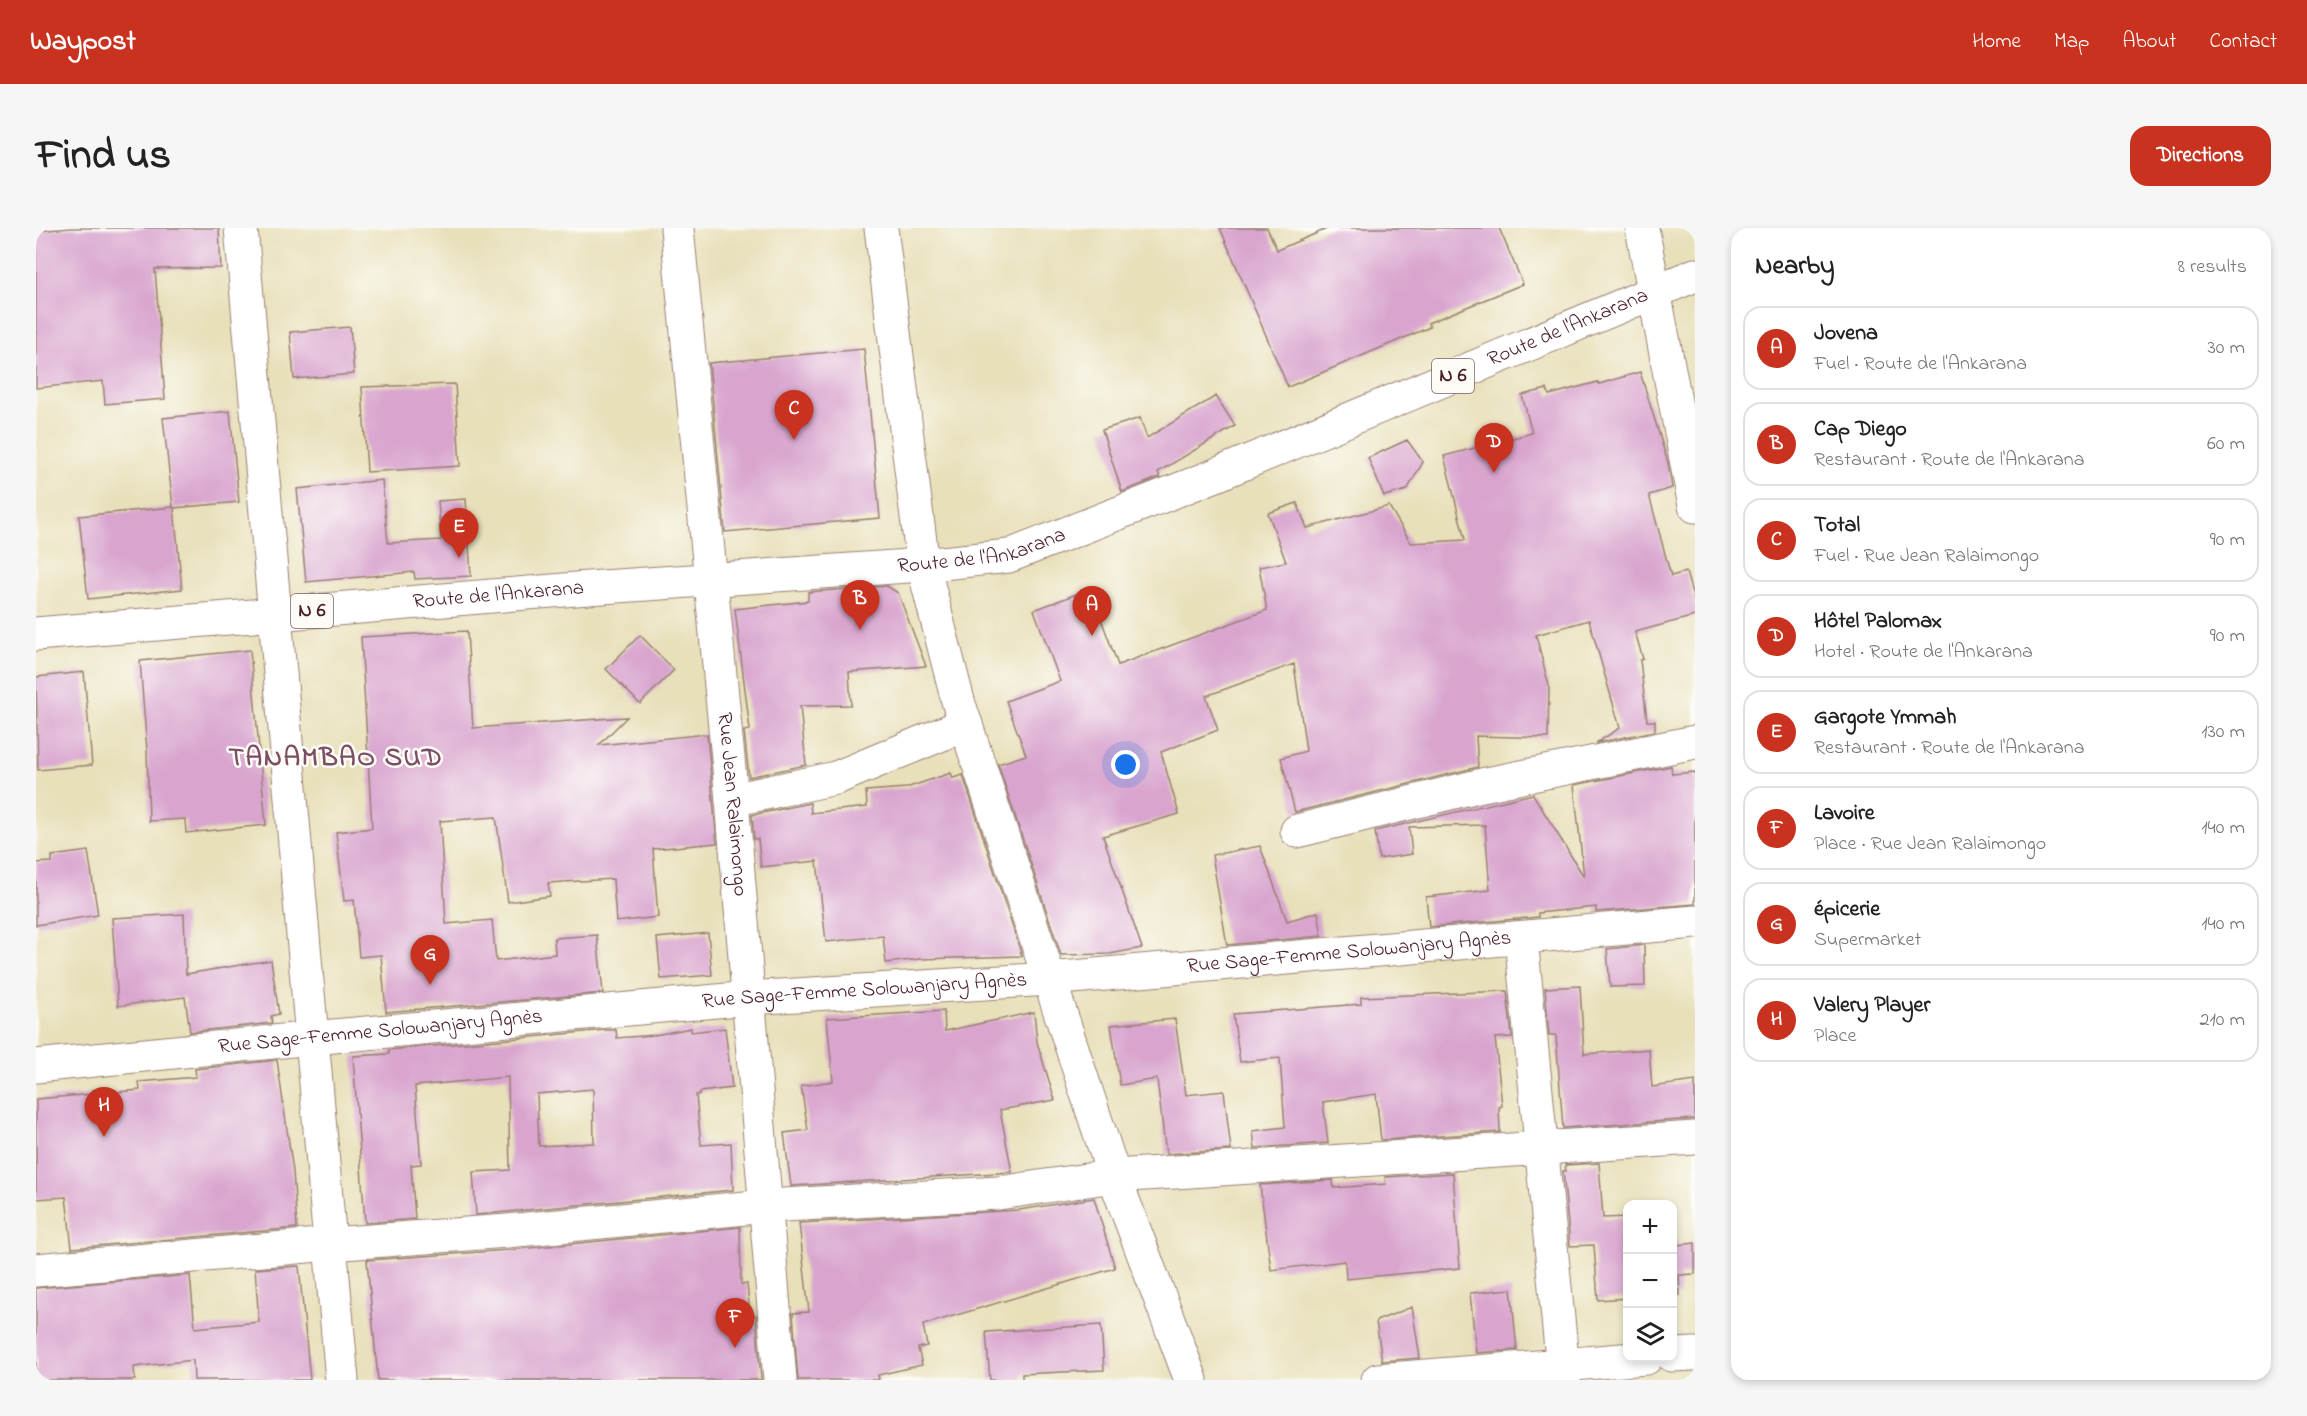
<!DOCTYPE html>
<html lang="en">
<head>
<meta charset="utf-8">
<style>
	:root { --surface:#fff; --page:#f6f6f6; --text:#222; --muted:#767676; --line:#e0e0e0; --accent:#c8321e }
	body { margin:0; font-family:"Indie Flower",sans-serif; background:var(--page); color:var(--text) }
	.controls { position:absolute; right:18px; bottom:18px; display:grid; overflow:hidden; border-radius:12px; box-shadow:0 3px 9px #0003 }
	.controls button { width:54px; height:54px; display:grid; place-items:center; padding:0; border:0; border-bottom:2px solid var(--line); background:var(--surface); color:var(--text); font:30px sans-serif }
	.you { position:absolute; left:1090px; top:537px; width:21px; height:21px; margin:-15px; border:4px solid #fff; border-radius:50%; background:#1a73e8; box-shadow:0 0 0 9px #1a73e833 }
	.badge { display:grid; place-items:center; width:39px; height:39px; border-radius:50%; background:var(--accent); color:#fff; font-size:20px; font-weight:700 }
	.pin { position:absolute; translate:-50% -50px; filter:drop-shadow(0 2px 3px #0008) }
	.pin::after { content:''; position:absolute; top:32px; width:21px; height:18px; background:inherit; clip-path:polygon(0 0,100% 0,50% 100%) }
	.list { margin:0; padding:0; list-style:none }
	h2 { display:flex; justify-content:space-between; align-items:center; height:78px; margin:0; padding:0 24px; font-size:26px }
	h2 small { font-size:20px; font-weight:400; color:var(--muted) }
	.list li { display:grid; grid-template-columns:39px 1fr auto; gap:18px; align-items:center; box-sizing:border-box; height:84px; margin:0 12px 12px; padding:0 12px; border:2px solid var(--line); border-radius:18px }
	.list b { display:block; font-size:22px; white-space:nowrap }
	.list p { margin:0; font-size:20px; white-space:nowrap; color:var(--muted) }
	.list em { font-size:20px; font-style:normal; color:var(--muted) }
	.icon { flex:none; width:33px; height:33px; fill:none; stroke:currentColor; stroke-width:2; stroke-linecap:round; stroke-linejoin:round }
	.map { position:relative; flex:none; width:1659px; height:1152px; overflow:hidden; border-radius:18px }
	header { display:flex; align-items:center; gap:36px; box-sizing:border-box; height:84px; padding:0 30px; background:var(--accent); color:#fff }
	header strong { font-size:28px }
	nav { display:flex; gap:33px; margin-inline-start:auto; font-size:21px }
	.intro { display:flex; align-items:center; justify-content:space-between; box-sizing:border-box; height:144px; padding:0 36px }
	h1 { margin:0; font-size:42px }
	.button { padding:15px 27px; border-radius:18px; background:var(--accent); color:#fff; font-size:21px; font-weight:700 }
	main { display:flex; gap:36px; padding:0 36px }
	aside { flex:1; background:var(--surface); border-radius:18px; box-shadow:0 3px 9px #0003 }
	.map>svg:first-child { display:block }
	.building { fill:#d9a5cf; fill-rule:evenodd }
	.lines { fill:none; stroke-linecap:round; stroke-linejoin:round }
	.minor-casing { stroke:#998072; stroke-width:35 }
	.major-casing { stroke:#998072; stroke-width:35 }
	.minor { stroke:#fff; stroke-width:33 }
	.major { stroke:#fff; stroke-width:33 }
	.labels { text-anchor:middle; dominant-baseline:central; stroke-width:5; stroke-linejoin:round; paint-order:stroke }
	.shield { fill:#fdfcf7; stroke:#806168; stroke-width:1.5 }
	.shield-label { font-size:20px; font-weight:bold; fill:#4a1f2b }
	.street-label { font-size:21px; fill:#4a1f2b; stroke:#fdfcf7 }
	.district-label { font-size:27px; font-weight:bold; letter-spacing:1.5px; fill:#7c4e64; stroke:#fdfcf7 }
</style>
</head>
<body>
<header>
<strong>Waypost</strong>
<nav><a>Home</a><a>Map</a><a>About</a><a>Contact</a></nav>
</header>
<div class="intro"><h1>Find us</h1><a class="button">Directions</a></div>
<main>
<div class="map">
<svg width="1659" height="1152" viewBox="0 0 1659 1152">
	<rect width="100%" height="100%" fill="#fdfcf7"/>
	<filter id="ink" filterUnits="userSpaceOnUse"><feTurbulence type="fractalNoise" baseFrequency=".0167" numOctaves="2"/><feDisplacementMap in="SourceGraphic" scale="12" xChannelSelector="R" yChannelSelector="G"/><feConvolveMatrix kernelMatrix="1 2 1 2 8 2 1 2 1" color-interpolation-filters="sRGB"/></filter>
	<filter id="wash" filterUnits="userSpaceOnUse"><feTurbulence type="fractalNoise" baseFrequency=".008" numOctaves="4" result="noise"/><feDisplacementMap in="SourceGraphic" scale="24" xChannelSelector="R" yChannelSelector="G"/><feGaussianBlur stdDeviation="1.35" result="paint"/><feColorMatrix in="noise" values="0 0 0 0 0 0 0 0 0 0 0 0 0 0 0 0 0 1.4 0 .05"/><feComposite in="paint" operator="in"/></filter>
	<g filter="url(#wash)">
		<rect width="100%" height="100%" fill="#e8e0ba"/>
		<g id="blocks">
			<path class="building" d="M35,0H183L185,40L119,41L129,171L69,176L67,153L0,160V3Z
				M1184,0H1231L1241,22L1293,0H1463L1487,56L1392,95L1394,99L1252,159Z
				M314,99L318,146L258,151L254,104Z
				M828,121L844,290L689,304L673,135Z
				M1604,144L1632,235L1636,260L1613,267L1635,348L1650,344L1659,376V388L1599,404L1607,431L1604,432L1611,493H1619V503L1560,515L1584,500L1553,392L1500,407L1513,458L1512,510L1440,508L1442,539L1259,584L1245,530L1270,523L1258,436L1170,468L1182,502L1125,524L1143,586L1067,608L1106,720L1074,726L1025,727L962,536L990,527L970,473L1024,453L998,382L1054,361L1082,437L1231,382L1223,339L1250,334L1232,285L1261,275L1271,300L1353,278L1375,315L1429,312L1408,228L1496,205L1486,167L1511,161L1513,167L1562,154L1563,156Z
				M419,156L424,238L331,244L326,159Z
				M1180,168L1199,198L1122,244L1124,249L1086,264L1066,202L1104,190L1111,210Z
				M194,183L203,274L138,280L146,361L52,371L43,288L137,279L127,190Z
				M1371,212L1387,234L1371,262L1348,268L1332,230Z
				M346,252L352,315L405,312L402,273L430,271L435,348L379,351L378,344L270,354L261,261Z
				M851,358L862,365L890,438L813,444L815,477L764,478L770,537L713,549L708,503L714,502L699,381L772,373V364Z
				M431,403L437,500L591,489L563,517L671,506L681,615L617,621L622,689L580,694L577,651L512,655L514,668L472,674L460,589L404,593L410,696L456,692L460,733L519,726L518,710L561,707L567,765L350,784L345,727L323,729L318,672L308,673L300,604L336,600L325,409Z
				M604,407L638,442L604,476L570,441Z
				M214,422L230,597L150,605L149,591L113,593L111,523L104,433Z
				M48,444L56,537L2,542L0,449Z
				M1635,538L1636,546L1659,544V676L1560,684V679L1502,685V689L1393,699L1390,669L1454,662L1449,597L1373,599L1376,626L1343,631L1339,603L1497,566L1548,649L1538,557Z
				M915,545L917,550L927,547L986,728L884,731L850,735L847,708L790,714L781,633L725,639L722,611H718L716,587L774,575L775,585L831,579L830,563L870,560Z
				M1224,618L1251,693L1282,684L1286,708L1191,717L1176,627Z
				M52,623L62,687L0,697V635L16,634V628Z
				M148,686L150,746L235,732L243,786L235,788L236,795L154,804L149,769L82,778L76,690Z
				M672,705L676,747L625,751L621,710Z
				M1608,717L1609,758L1574,759L1571,721Z
				M1544,758L1548,826L1613,821L1616,859L1659,853V891L1527,900L1520,807H1513L1509,760Z
				M1471,763L1476,809L1459,810L1466,878L1463,879L1464,904L1345,912L1340,866L1287,874L1292,915L1219,920L1217,903L1249,899L1244,830L1204,834L1197,786L1325,776V769Z
				M908,783L909,803L998,784L1001,814L1019,872L964,882L976,944L755,958L748,905L772,902L765,858L797,853L791,790Z
				M1139,791L1150,867L1188,863L1195,922L1130,926L1121,851L1084,857L1075,797Z
				M655,800V804L689,800L696,860L664,864V866L660,867L665,917L695,915L697,962L440,987L437,944L474,942L472,849L379,858L385,936L375,937L379,991L329,995L317,828L353,826V822L570,802H580L581,810L619,807ZM557,861L558,915L503,918L501,866Z
				M241,832L257,943L261,1000L36,1020L30,969L0,971V871L104,862L103,854L160,849L159,841Z
				M1563,935L1567,990L1592,989V1070L1562,1072L1558,1017L1534,1018L1527,943H1530L1529,937Z
				M1417,945L1424,1040L1310,1051L1309,1033L1235,1042L1224,957L1297,952L1298,960L1350,956L1349,949Z
				M1058,970L1079,1040L887,1097L891,1118L882,1120L886,1137L842,1147L843,1152H762L757,1085L773,1084L763,995L983,982Z
				M1636,986H1638L1641,1017L1659,1015V1046L1643,1047L1644,1067L1636,1068Z
				M704,999L705,1056H711L714,1088L720,1087L725,1152H342L331,1032L473,1022Z
				M263,1038L274,1152H158L157,1132L98,1139L99,1152H0V1060L154,1047L159,1100L223,1094L219,1041Z
				M1475,1061L1481,1122L1440,1125L1434,1065Z
				M1376,1079L1384,1130L1346,1133L1340,1093Z
				M1065,1097L1068,1142L986,1146V1152H954L950,1104Z"/>
		</g>
	</g>
	<g filter="url(#ink)">
		<use href="#blocks" fill-opacity="0" stroke="#998072" stroke-width="1.5"/>
		<g class="lines">
			<g class="minor-casing">
				<g id="minor">
					<path d="M205,0L306,1152"/>
					<path id="s1" d="M641,0L696,572L744,1152"/>
					<path d="M845,0L887,337L922,473L1078,948L1155,1152"/>
					<path d="M1606,0L1659,278"/>
					<path d="M696,572L800,550L930,496"/>
					<path d="M1261,603L1446,557L1659,514"/>
					<path d="M1485,710L1528,1152"/>
					<path id="s2" d="M0,838L276,810L713,770L1014,751L1659,694"/>
					<path d="M0,1042L294,1016L471,1003L730,978L963,965L1078,948L1659,910"/>
					<path d="M1636,1127L1659,1126"/>
					<path d="M1342,1152L1610,1130"/>
				</g>
			</g>
			<g class="major-casing">
				<g id="major">
					<path id="s3" d="M0,406L552,360L887,337L973,328L1175,249L1659,47"/>
				</g>
			</g>
			<use href="#minor" class="minor"/>
			<use href="#major" class="major"/>
		</g>
	</g>
	<g class="labels">
		<g class="shield">
			<rect x="1396" y="131" width="42" height="34" rx="4.5"/>
			<rect x="255" y="366" width="42" height="34" rx="4.5"/>
		</g>
		<g class="shield-label">
			<text x="1417" y="148">N 6</text>
			<text x="276" y="383">N 6</text>
		</g>
		<g class="street-label">
			<text stroke="none"><textPath href="#s3" startOffset="1580">Route de l'Ankarana</textPath></text>
			<text stroke="none"><textPath href="#s3" startOffset="950">Route de l'Ankarana</textPath></text>
			<text stroke="none"><textPath href="#s3" startOffset="464">Route de l'Ankarana</textPath></text>
			<text stroke="none"><textPath href="#s1" startOffset="579">Rue Jean Ralaimongo</textPath></text>
			<text stroke="none"><textPath href="#s2" startOffset="1318">Rue Sage-Femme Solowanjary Agnès</textPath></text>
			<text stroke="none"><textPath href="#s2" startOffset="832">Rue Sage-Femme Solowanjary Agnès</textPath></text>
			<text stroke="none"><textPath href="#s2" startOffset="346">Rue Sage-Femme Solowanjary Agnès</textPath></text>
		</g>
		<g class="district-label">
			<text x="300" y="530">TANAMBAO SUD</text>
		</g>
	</g>
</svg>
<div class="controls">
<button>+</button>
<button>−</button>
<button><svg class="icon" aria-label="layers" viewBox="0 0 24 24"><path d="M12 4l9 5-9 5-9-5zM3 14l9 5 9-5"/></svg></button>
</div>
<div class="you"></div>
<div class="pin badge" style="left:1056px;top:408px">A</div>
<div class="pin badge" style="left:824px;top:402px">B</div>
<div class="pin badge" style="left:758px;top:212px">C</div>
<div class="pin badge" style="left:1458px;top:245px">D</div>
<div class="pin badge" style="left:423px;top:330px">E</div>
<div class="pin badge" style="left:699px;top:1120px">F</div>
<div class="pin badge" style="left:394px;top:757px">G</div>
<div class="pin badge" style="left:68px;top:909px">H</div>
</div>
<aside>
<h2>Nearby<small>8 results</small></h2>
<ul class="list">
<li><span class="badge">A</span><div><b>Jovena</b><p>Fuel · Route de l'Ankarana</p></div><em>30 m</em></li>
<li><span class="badge">B</span><div><b>Cap Diego</b><p>Restaurant · Route de l'Ankarana</p></div><em>60 m</em></li>
<li><span class="badge">C</span><div><b>Total</b><p>Fuel · Rue Jean Ralaimongo</p></div><em>90 m</em></li>
<li><span class="badge">D</span><div><b>Hôtel Palomax</b><p>Hotel · Route de l'Ankarana</p></div><em>90 m</em></li>
<li><span class="badge">E</span><div><b>Gargote Ymmah</b><p>Restaurant · Route de l'Ankarana</p></div><em>130 m</em></li>
<li><span class="badge">F</span><div><b>Lavoire</b><p>Place · Rue Jean Ralaimongo</p></div><em>140 m</em></li>
<li><span class="badge">G</span><div><b>épicerie</b><p>Supermarket</p></div><em>140 m</em></li>
<li><span class="badge">H</span><div><b>Valery Player</b><p>Place</p></div><em>210 m</em></li>
</ul>
</aside>
</main>
</body>
</html>
